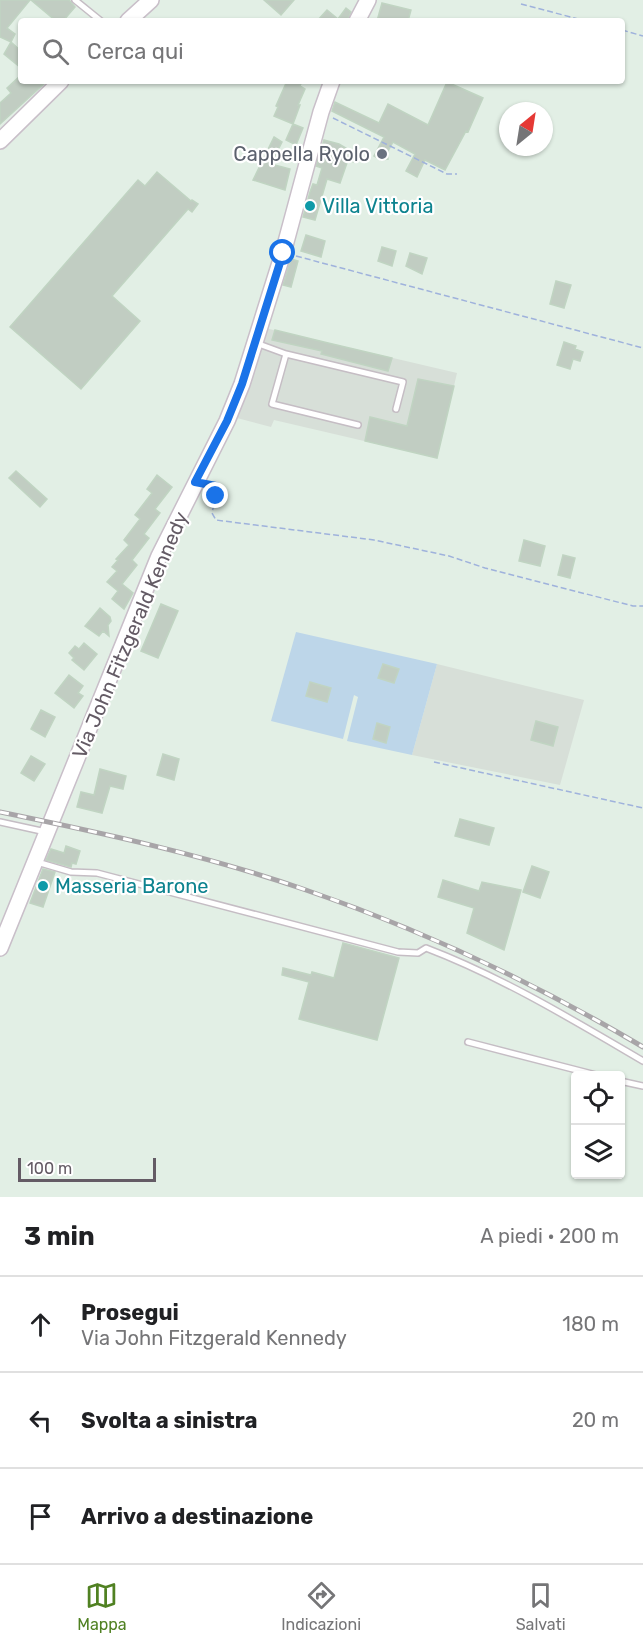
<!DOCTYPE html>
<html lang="it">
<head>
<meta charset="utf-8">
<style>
	:root { --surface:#fff; --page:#f2f2f2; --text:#202124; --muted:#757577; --line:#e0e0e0; --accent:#508122 }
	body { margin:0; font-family:Rubik,sans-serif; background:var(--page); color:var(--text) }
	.controls { position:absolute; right:18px; bottom:18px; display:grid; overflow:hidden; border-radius:6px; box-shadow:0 2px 4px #0004 }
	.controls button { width:54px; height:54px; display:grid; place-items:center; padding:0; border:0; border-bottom:2px solid var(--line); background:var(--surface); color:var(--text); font:30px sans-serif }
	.compass { position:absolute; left:499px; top:102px; width:54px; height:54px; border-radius:50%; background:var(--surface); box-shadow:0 2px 4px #0004; rotate:30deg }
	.scale { position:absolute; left:18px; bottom:15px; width:138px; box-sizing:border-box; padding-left:6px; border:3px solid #645b65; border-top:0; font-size:16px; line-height:21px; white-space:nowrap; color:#645b65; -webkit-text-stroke:4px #fff; paint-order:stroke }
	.stop { position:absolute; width:18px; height:18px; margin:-14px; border:4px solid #1a73e8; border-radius:50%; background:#fff }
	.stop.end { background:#1a73e8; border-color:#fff; box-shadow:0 2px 6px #0008 }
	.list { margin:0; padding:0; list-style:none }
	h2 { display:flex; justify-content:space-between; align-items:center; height:78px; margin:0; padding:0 24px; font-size:26px }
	h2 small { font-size:20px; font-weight:400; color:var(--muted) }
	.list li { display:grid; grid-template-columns:39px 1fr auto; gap:18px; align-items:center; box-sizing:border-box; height:96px; padding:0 24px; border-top:2px solid var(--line) }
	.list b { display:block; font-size:22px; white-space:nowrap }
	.list p { margin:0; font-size:20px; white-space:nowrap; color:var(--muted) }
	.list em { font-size:20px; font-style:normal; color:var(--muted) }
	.icon { flex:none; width:33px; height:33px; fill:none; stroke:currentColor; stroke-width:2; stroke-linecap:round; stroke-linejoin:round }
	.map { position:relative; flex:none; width:643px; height:1197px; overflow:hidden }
	.search { position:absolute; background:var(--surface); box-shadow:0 2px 4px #0004; left:18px; right:18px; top:18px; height:66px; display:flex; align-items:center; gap:15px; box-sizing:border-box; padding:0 21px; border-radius:6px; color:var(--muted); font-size:22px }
	.sheet { height:366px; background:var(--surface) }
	nav { display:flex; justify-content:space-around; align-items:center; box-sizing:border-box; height:84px; border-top:2px solid var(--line); background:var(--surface); font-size:16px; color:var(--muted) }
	nav a { display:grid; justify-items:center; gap:3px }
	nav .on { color:var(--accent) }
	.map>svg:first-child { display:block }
	.industrial { fill:#d7dfd8 }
	.green { fill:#bdd6e9 }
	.building { fill:#c1cdc2; stroke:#c0d4c2; stroke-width:1.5 }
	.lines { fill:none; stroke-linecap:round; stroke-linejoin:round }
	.lane-casing { stroke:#c5bdc4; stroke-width:8 }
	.secondary-casing { stroke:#c9bfc9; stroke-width:18 }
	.path { stroke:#9fb2dc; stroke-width:1.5; stroke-dasharray:6 3; stroke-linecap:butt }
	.lane { stroke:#fff; stroke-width:5 }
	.secondary { stroke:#fff; stroke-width:15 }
	.rail-casing { stroke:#a8a5a8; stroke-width:5 }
	.rail { stroke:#fff; stroke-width:3; stroke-dasharray:9; stroke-linecap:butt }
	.route { stroke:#1a73e8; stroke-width:8 }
	.worship-dot { fill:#6b7280; stroke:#fff; stroke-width:2 }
	.culture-dot { fill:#0f9aa8; stroke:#fff; stroke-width:2 }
	.labels { text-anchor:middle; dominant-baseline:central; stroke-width:4.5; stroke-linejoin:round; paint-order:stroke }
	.worship-label { font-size:20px; fill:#5b616d; stroke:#fff; text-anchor:end }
	.culture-label { font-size:20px; fill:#0d838f; stroke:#fff; text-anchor:start }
	.street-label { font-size:20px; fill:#645b65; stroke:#fff }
</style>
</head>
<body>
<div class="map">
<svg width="643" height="1197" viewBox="0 0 643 1197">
	<rect width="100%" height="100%" fill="#e2efe5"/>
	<path class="industrial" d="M265,328L457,373L437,458L274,420L271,427L237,418Z
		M437,664L584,700L560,785L412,755Z"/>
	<path class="green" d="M296,632L437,664L412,755L347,741L358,697L354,695L343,739L271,721Z"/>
	<path class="building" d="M0,0H30L7,28L15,34L11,42L0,37Z
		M31,0H69L75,7L63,21H56Z
		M264,0H294L281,15Z
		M382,3L411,10L408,21H377Z
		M346,8L351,12L347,21H317L327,10L338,19Z
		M11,42L21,51V68L4,54Z
		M21,75V81H47L0,124V103L11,93L7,88Z
		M287,81H302L300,86L305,89L298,105H300L293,124L274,116L278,107L276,106Z
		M447,82L483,98L468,132L466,131L445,170L425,160L417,177L406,171L415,154L393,142L387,153L388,159L381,160L374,156L384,137L332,111L335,102L379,123L388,104L428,125Z
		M293,124L303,128L296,145L286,140Z
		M274,137L282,142L271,164L290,169L285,190L253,180Z
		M324,140L339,144L356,154L354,162L348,160L340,183L327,179L315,220L303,217L310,192L313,184L317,185L322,168L316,166Z
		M157,172L191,201L192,200L198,204L192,212L188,209L112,296L140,321L81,389L10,327L138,180L145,186Z
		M306,235L325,241L321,257L301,251Z
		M382,247L396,251L392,266L378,261Z
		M410,253L427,258L422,274L406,266Z
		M291,259L298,261L291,287L283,285Z
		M556,281L571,285L564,308L550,304Z
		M275,330L324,342L392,358L388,371L321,354L322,351L272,340Z
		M564,342L576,346L575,349L583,352L580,361L573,359L570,369L557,365Z
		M418,379L454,386L437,458L365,441L370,417L407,426Z
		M16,471L47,499L40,507L9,478Z
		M157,475L172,487L155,509L160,513L144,534L149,538L132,560L137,565L122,584L133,593L124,609L112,599L118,591L107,582L117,571L112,567L118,560L116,559L129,545L124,540L140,519L135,515L152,493L147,489Z
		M524,540L545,546L540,566L519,561Z
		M563,555L575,558L570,578L558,575Z
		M161,604L178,611L158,658L141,651Z
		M100,608L110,617L111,621L108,625L109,636L103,631L99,636L85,626Z
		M84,643L97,654L84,670L72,660L74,658L69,653L75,646L79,649Z
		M383,664L399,669L394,683L378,678Z
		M69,675L83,686L78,693L83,696L74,708L55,693Z
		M310,682L331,688L327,702L306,696Z
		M41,710L55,717L45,737L31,729Z
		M536,721L558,727L553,746L531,740Z
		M377,723L390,727L386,743L373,739Z
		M163,754L179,759L174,780L157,775Z
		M31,756L45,764L34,781L21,773Z
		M100,769L126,776L123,789L110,786L102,813L77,807L81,792L94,795Z
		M460,819L494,828L489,845L455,836Z
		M66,846L80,851L76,864L72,863L71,867L46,860L51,849L64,853Z
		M532,866L549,872L540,898L523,892Z
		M43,869L55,872L43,907L30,903Z
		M443,880L479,891L482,882L521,890L504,950L467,933L474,908L438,897Z
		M343,943L399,958L377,1040L299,1019L309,982L282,975L283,968L311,975L312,972L334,978Z"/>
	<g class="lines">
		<g class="lane-casing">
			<path id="lane" d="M75,0L101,21
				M256,343L286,354L403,382L396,409
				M286,354L272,404L358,425
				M0,822L46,832
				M37,862L71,872L97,873L398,952L418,953L426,948C502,977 573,1020 643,1061
				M468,1042L600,1076
				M620,1081L643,1086"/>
		</g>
		<g class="secondary-casing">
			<path id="secondary" d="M128,21L151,0
				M357,21L368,0
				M0,141L61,81
				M0,948L159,556L227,421L242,384L283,253L321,112L332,81"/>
		</g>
		<path class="path" d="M521,4L586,21
			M622,30L643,36
			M333,118L447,174H457
			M296,256L643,348
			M208,484L216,486L217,491L212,513L216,520L374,540L449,556L485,568L633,606H643
			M434,762L643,808"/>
		<use href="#lane" class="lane"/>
		<use href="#secondary" class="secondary"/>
		<g class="rail-casing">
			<path id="rail" d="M0,812C102,833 205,855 303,889C420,929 537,984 643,1047"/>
		</g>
		<use href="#rail" class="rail"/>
	</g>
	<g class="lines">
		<path class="route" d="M216,496L218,491L216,486L195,482L227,421L242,384L283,253"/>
	</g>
	<circle class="worship-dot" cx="382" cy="154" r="6"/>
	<g class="culture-dot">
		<circle cx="310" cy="206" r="6"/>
		<circle cx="43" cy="886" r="6"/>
	</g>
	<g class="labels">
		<g class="worship-label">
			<text x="370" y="154">Cappella Ryolo</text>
		</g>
		<g class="culture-label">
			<text x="322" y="206">Villa Vittoria</text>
			<text x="55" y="886">Masseria Barone</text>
		</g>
		<g class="street-label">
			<text transform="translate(130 635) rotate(-67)">Via John Fitzgerald Kennedy</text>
		</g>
	</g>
</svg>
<div class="controls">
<button><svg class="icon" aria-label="locate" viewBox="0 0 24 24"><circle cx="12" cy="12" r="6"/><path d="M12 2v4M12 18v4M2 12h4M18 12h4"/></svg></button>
<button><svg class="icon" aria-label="layers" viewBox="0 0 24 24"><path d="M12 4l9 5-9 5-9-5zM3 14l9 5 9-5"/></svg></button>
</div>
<svg class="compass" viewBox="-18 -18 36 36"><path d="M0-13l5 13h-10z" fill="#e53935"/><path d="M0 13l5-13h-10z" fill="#757577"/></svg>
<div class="scale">100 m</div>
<div class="stop" style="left:283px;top:253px"></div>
<div class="stop end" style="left:216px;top:496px"></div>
<div class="search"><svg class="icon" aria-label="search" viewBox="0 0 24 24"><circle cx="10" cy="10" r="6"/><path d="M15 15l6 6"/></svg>Cerca qui</div>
</div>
<section class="sheet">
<h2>3 min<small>A piedi · 200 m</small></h2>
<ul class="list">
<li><svg class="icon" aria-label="ahead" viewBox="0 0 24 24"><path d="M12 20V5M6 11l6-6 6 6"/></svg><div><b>Prosegui</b><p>Via John Fitzgerald Kennedy</p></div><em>180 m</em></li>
<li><svg class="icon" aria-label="left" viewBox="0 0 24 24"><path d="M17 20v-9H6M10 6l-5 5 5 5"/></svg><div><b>Svolta a sinistra</b></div><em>20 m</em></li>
<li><svg class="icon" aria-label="arrive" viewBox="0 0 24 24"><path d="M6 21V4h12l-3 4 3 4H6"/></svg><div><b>Arrivo a destinazione</b></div></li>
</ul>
</section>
<nav>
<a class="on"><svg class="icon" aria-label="map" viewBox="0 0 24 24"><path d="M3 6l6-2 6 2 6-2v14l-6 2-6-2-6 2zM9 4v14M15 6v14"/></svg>Mappa</a>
<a><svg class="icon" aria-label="directions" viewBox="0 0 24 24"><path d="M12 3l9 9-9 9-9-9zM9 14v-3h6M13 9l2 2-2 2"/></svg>Indicazioni</a>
<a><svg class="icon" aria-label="saved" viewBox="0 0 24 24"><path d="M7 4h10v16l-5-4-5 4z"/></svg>Salvati</a>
</nav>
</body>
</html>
